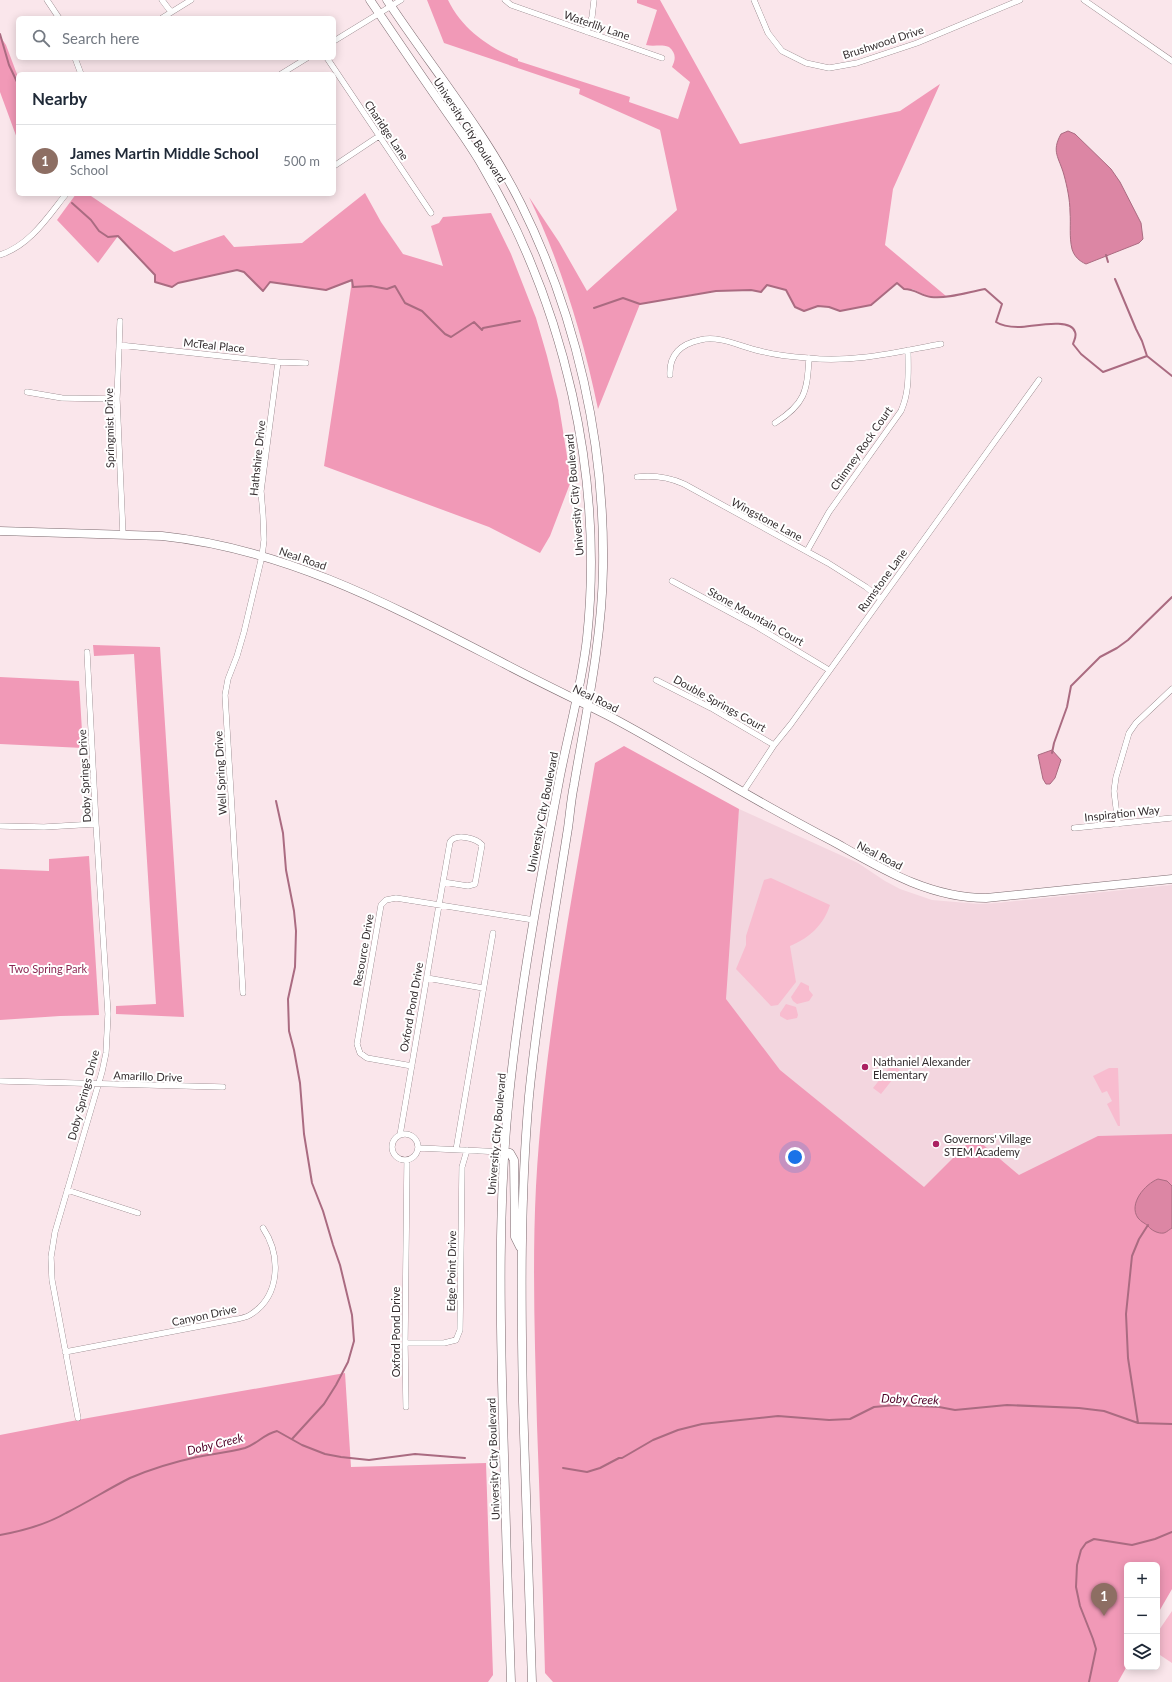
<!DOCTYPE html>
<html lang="en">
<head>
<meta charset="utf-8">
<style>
	:root { --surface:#fff; --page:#f2f2f3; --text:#1f2937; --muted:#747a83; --line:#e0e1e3; --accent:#2563eb }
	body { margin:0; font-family:Lato,sans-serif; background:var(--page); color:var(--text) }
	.controls { position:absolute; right:12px; bottom:12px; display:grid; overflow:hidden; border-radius:6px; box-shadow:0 2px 10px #0003 }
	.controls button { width:36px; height:36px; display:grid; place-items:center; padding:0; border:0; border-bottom:1px solid var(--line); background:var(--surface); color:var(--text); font:20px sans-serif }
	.you { position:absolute; left:795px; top:1157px; width:14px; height:14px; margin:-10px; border:3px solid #fff; border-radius:50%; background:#1a73e8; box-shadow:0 0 0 6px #1a73e833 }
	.badge { display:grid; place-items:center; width:26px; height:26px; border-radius:50%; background:var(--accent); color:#fff; font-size:13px; font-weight:700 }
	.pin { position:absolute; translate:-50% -33px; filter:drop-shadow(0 1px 2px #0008) }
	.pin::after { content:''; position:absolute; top:21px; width:14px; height:12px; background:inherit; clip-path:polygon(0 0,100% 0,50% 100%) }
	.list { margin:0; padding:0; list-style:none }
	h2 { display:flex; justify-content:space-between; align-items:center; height:52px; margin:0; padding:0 16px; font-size:17px }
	h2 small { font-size:13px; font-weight:400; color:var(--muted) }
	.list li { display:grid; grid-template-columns:26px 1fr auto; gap:12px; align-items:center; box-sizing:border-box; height:72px; padding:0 16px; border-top:1px solid var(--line) }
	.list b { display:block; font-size:15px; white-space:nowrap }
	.list p { margin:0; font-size:13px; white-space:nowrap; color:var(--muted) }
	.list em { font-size:13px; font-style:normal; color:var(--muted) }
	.icon { flex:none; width:22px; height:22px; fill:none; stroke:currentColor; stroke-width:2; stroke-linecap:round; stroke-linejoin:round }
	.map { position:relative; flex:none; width:1172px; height:1682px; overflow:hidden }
	.search { position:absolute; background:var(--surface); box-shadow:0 2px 10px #0003; left:16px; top:16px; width:320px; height:44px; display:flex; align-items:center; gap:10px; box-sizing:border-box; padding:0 14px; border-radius:6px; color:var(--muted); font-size:15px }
	.panel { position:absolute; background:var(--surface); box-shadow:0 2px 10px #0003; left:16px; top:72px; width:320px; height:124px; border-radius:6px }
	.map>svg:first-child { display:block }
	.built { fill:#f3d6df }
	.green { fill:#f8bccf }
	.forest { fill:#f199b7 }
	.water { fill:#dc86a4; stroke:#aa6b81 }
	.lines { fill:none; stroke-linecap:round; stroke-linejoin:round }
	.stream { stroke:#aa6b81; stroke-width:2 }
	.street-casing { stroke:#7c6a6f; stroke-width:6 }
	.secondary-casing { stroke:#7c6a6f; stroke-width:9 }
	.street { stroke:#fff; stroke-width:5.5 }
	.secondary { stroke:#fff; stroke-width:8 }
	.poi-dot { fill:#ab2162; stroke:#fff; stroke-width:1.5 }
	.labels { text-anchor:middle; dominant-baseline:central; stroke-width:4; stroke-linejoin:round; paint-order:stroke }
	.street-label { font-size:11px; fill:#342d2f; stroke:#fff }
	.park-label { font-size:11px; fill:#8b2752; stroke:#fff }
	.poi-label { font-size:11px; fill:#342d2f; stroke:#fff; text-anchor:start }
	.water-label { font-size:12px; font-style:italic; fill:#53052b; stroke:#fff }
</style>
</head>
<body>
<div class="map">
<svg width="1172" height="1682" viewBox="0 0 1172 1682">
	<rect width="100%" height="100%" fill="#fae6eb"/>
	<path class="built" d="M739,809L858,863L885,881L900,889L932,900L979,904L997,903L1172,885V1410L671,1400Z"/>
	<path class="green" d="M771,878L830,905C823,926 809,938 790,946L796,982L778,1005L771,1006L736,969L746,945V936L764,880Z
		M801,982L809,986V990L813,995L809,1001L797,1004L793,1001L791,997Z
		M786,1004L796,1007L798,1015L797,1018L787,1020L780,1016V1013Z
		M892,1064L900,1070L881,1094L873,1088Z
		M1109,1068H1118L1120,1126H1118L1107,1104L1112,1101L1107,1091L1102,1093L1093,1076Z
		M1172,1611V1663L1157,1653V1633Z"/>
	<path class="forest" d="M427,0H448C462,29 489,48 518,59V61L630,97L629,102L678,119L690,82L672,67C676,59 676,53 669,47C661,44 654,47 646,45L657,10L637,3V0H660L740,144L900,111L940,84L893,189L885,245L946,296L930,297L912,289H904L897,283L871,305L840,311L829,307L818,306L804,311L795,307L786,290L767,285L761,292C722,285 679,298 640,304L598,409C583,336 561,264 529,197L559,242L587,291L677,210L660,130L579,94L580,89L444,43Z
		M0,36L6,45L18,77V141L0,92Z
		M365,193L381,222L403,254L443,266L431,226L439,223L443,217L491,213L511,254L536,318L547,356L558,400L571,481L550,536L540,553L489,527L324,466L352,281L326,290L270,282L263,291L244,272L237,270L178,283L172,287L155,282V275L118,236L98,263L57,220L76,194H88L174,252L224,235L234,247L302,243Z
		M93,645L160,647L184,1017L116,1014V1006L156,1004L134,654L94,656Z
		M0,677L79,681L83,748L0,744Z
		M624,746L739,809L726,999L780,1070L924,1187L974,1137L1019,1175L1098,1136L1172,1134V1589L1157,1615V1565H1127V1666L1118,1682H553L545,1673C543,1591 540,1508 537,1425C535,1346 532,1266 536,1186C544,1043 571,903 595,763Z
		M89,856L99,1015L60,1016L0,1020V869L49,871V859Z
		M345,1373L351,1467L486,1463L493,1675L488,1682H0V1435L88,1418Z"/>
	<path class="water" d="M1068,131L1075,134L1111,169L1120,182L1141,223L1143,239L1139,243L1086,264C1079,261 1074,256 1072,249C1069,237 1071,224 1070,212C1070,200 1067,186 1064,175C1059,157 1051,152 1061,134Z
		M1052,750L1061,760L1055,778L1050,784H1046L1043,779L1038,755Z
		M1158,1179L1167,1181L1172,1186V1228C1170,1229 1167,1232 1164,1233C1158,1234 1151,1230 1148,1226C1145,1223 1141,1222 1138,1218C1128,1204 1145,1184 1158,1179Z"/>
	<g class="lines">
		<path class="stream" d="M0,34L9,65L18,84
			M72,203L91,220L99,231L108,237L118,236L155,275V282L172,287L178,283L237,270L244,272L263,291L270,282L326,290L352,280L353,287L371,286L387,289L395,286L405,303L422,311L445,334L451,337L474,322L482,330L483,328L520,321
			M1106,255L1108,262
			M1115,279L1136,329L1142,341L1147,356L1172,376
			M594,308L623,298L640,304L716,291L751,290L761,292L767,285L786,290L795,307L804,311L818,306L829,307L840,311L871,305L897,283L904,289C915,289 922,296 931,297C948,299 968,292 985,289L1002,304L996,322C1002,326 1012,327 1020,327C1031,327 1071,317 1075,332C1077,336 1074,340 1073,344L1081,354L1103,372L1147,356
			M1052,753L1054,743L1067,707L1071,686L1100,657L1117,648L1128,640L1172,597
			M276,801L283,833L286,870L294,911L296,931L295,967L288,999L289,1031L294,1050L300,1083L304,1134L312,1183L323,1211L333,1245L340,1265L352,1315L354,1341L348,1362L336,1385L324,1404L292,1439
			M1138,1423L1128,1358L1126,1314L1132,1256L1139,1239L1148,1225
			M563,1468L587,1472L600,1468L619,1458H622L653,1440L678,1430L702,1424L778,1416L829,1420L850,1419L874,1407L896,1405L939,1407L955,1410L1007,1405L1079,1408L1104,1411L1138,1423L1172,1424
			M0,1535C22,1531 47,1524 66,1513C88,1502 108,1489 130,1478C151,1469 174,1462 197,1457C213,1454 229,1452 245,1448C257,1444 264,1434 277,1431L302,1445L325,1454L341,1457L369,1460L415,1454L465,1458
			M1089,1682L1096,1649L1093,1639L1080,1606L1076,1587L1077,1565L1081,1550L1086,1543L1094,1539L1132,1545L1155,1539L1172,1532"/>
		<g class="street-casing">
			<path id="street" d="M47,0L59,18
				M162,0L171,12
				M505,0L511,5L662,58
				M754,0L768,33L782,51L806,63L829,68L857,63L917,43L1020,0
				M1084,0L1172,61
				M162,18L191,0
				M587,32L592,17L594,0
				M334,41L401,0
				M75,58L81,74
				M327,58L431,213
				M281,74L307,58
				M334,166L379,136
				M0,255C30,245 47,218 66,194
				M120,321L117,399L123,535
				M119,345L278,362L306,363
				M670,375C669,354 681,344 700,340C720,335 741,347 760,351C775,355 792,357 808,358C853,363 897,352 941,344
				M27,392L62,398L117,399
				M775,423C805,404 807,392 809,358
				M637,477C654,475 668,477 684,484L828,563L866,587L881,599
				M807,551L829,512L901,411C910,391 908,371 908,350
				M672,581L754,625L829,670
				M656,680L711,708L774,745
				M743,792L774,745L791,724L1039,380
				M1118,824L1114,791L1116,777L1129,733L1136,723L1172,689
				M0,826L44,827L96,824
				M1074,828L1172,818
				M427,978L483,988
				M243,993L225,695L228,679L237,656L244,632L262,556L264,540L263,515L261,491L278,362
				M412,1066L367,1058L360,1053L357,1044L381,905L386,900L396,898L534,920
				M0,1081L223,1087
				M392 1147a13 13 0 1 1 26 0a13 13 0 1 1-26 0Z
				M400,1135L439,905L450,842C456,833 476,838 482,845L475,884L468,886L443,882
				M419,1148L504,1152
				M456,1150L493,933
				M67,1190L138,1213
				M405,1343H444L456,1340L460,1330L462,1167L467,1150
				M65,1352L232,1320C238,1319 245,1318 250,1315C281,1296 281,1255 263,1228
				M406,1407L405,1343L407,1161
				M78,1418L52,1280L51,1257L55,1232L102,1072L106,1053L108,1014L96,824L87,652"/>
		</g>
		<g class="secondary-casing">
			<path id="secondary" d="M370,0C393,34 416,68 439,101C454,123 470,144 483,167C565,306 604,477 587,638C582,684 569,730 560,776C540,882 520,988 509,1096C498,1203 500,1311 503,1419C505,1507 508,1594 511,1682
				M387,0C432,68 485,131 521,204C577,317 605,443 603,568C602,641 586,713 574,785C571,799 570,814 568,828C554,917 538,1006 529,1096C520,1198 521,1300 523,1402C526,1495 529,1589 532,1682
				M0,531L162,536C288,549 394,607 505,664C539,682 573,698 607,715C642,733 676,754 710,773C751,797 792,820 834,842C882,869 929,898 986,898L1172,879
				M504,1152L510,1153L514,1160L515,1237L520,1247"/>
		</g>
		<use href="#street" class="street"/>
		<use href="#secondary" class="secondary"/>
	</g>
	<g class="poi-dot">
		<circle cx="865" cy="1067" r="4"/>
		<circle cx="936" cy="1144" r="4"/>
	</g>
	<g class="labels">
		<g class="street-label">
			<text transform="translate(597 25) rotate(19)">Waterlily Lane</text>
			<text transform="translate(883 42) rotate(-18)">Brushwood Drive</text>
			<text transform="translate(387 130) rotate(56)">Charidge Lane</text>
			<text transform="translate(470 130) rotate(57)">University City Boulevard</text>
			<text transform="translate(214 345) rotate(6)">McTeal Place</text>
			<text transform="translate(109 428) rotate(-91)">Springmist Drive</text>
			<text transform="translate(861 448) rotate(-55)">Chimney Rock Court</text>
			<text transform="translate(257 458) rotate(-84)">Hathshire Drive</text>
			<text transform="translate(574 495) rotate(-95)">University City Boulevard</text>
			<text transform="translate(767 519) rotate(28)">Wingstone Lane</text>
			<text transform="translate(303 558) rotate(19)">Neal Road</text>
			<text transform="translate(882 580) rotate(-54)">Rumstone Lane</text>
			<text transform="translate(756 616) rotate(29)">Stone Mountain Court</text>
			<text transform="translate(596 698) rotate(26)">Neal Road</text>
			<text transform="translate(720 703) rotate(29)">Double Springs Court</text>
			<text transform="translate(220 773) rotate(-93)">Well Spring Drive</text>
			<text transform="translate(84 776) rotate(-93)">Doby Springs Drive</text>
			<text transform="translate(542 812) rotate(-79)">University City Boulevard</text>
			<text transform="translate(1122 813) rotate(-6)">Inspiration Way</text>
			<text transform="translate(880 855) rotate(27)">Neal Road</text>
			<text transform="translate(363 950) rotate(-80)">Resource Drive</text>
			<text transform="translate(411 1007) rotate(-80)">Oxford Pond Drive</text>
			<text transform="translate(148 1076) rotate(2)">Amarillo Drive</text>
			<text transform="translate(83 1095) rotate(-75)">Doby Springs Drive</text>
			<text transform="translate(496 1134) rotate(-85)">University City Boulevard</text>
			<text transform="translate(451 1271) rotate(-89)">Edge Point Drive</text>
			<text transform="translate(204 1315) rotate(-12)">Canyon Drive</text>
			<text transform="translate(395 1332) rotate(-90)">Oxford Pond Drive</text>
			<text transform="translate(493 1459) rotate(-92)">University City Boulevard</text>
		</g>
		<g class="park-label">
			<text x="48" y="968">Two Spring Park</text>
		</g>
		<g class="poi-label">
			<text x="873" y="1061">Nathaniel Alexander<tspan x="873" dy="13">Elementary</tspan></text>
			<text x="944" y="1138">Governors' Village<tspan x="944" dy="13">STEM Academy</tspan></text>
		</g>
		<g class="water-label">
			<text transform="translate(910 1399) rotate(2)">Doby Creek</text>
			<text transform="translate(215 1444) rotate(-14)">Doby Creek</text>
		</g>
	</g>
</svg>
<div class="controls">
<button>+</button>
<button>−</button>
<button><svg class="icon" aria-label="layers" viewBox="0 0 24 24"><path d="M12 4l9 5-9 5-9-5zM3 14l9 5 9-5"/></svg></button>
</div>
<div class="you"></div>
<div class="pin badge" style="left:1104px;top:1616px;background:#8d6e63">1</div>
<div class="search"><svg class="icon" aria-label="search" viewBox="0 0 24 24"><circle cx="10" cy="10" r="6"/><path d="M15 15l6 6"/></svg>Search here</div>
<section class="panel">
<h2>Nearby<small></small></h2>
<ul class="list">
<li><span class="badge" style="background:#8d6e63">1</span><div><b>James Martin Middle School</b><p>School</p></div><em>500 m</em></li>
</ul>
</section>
</div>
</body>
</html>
